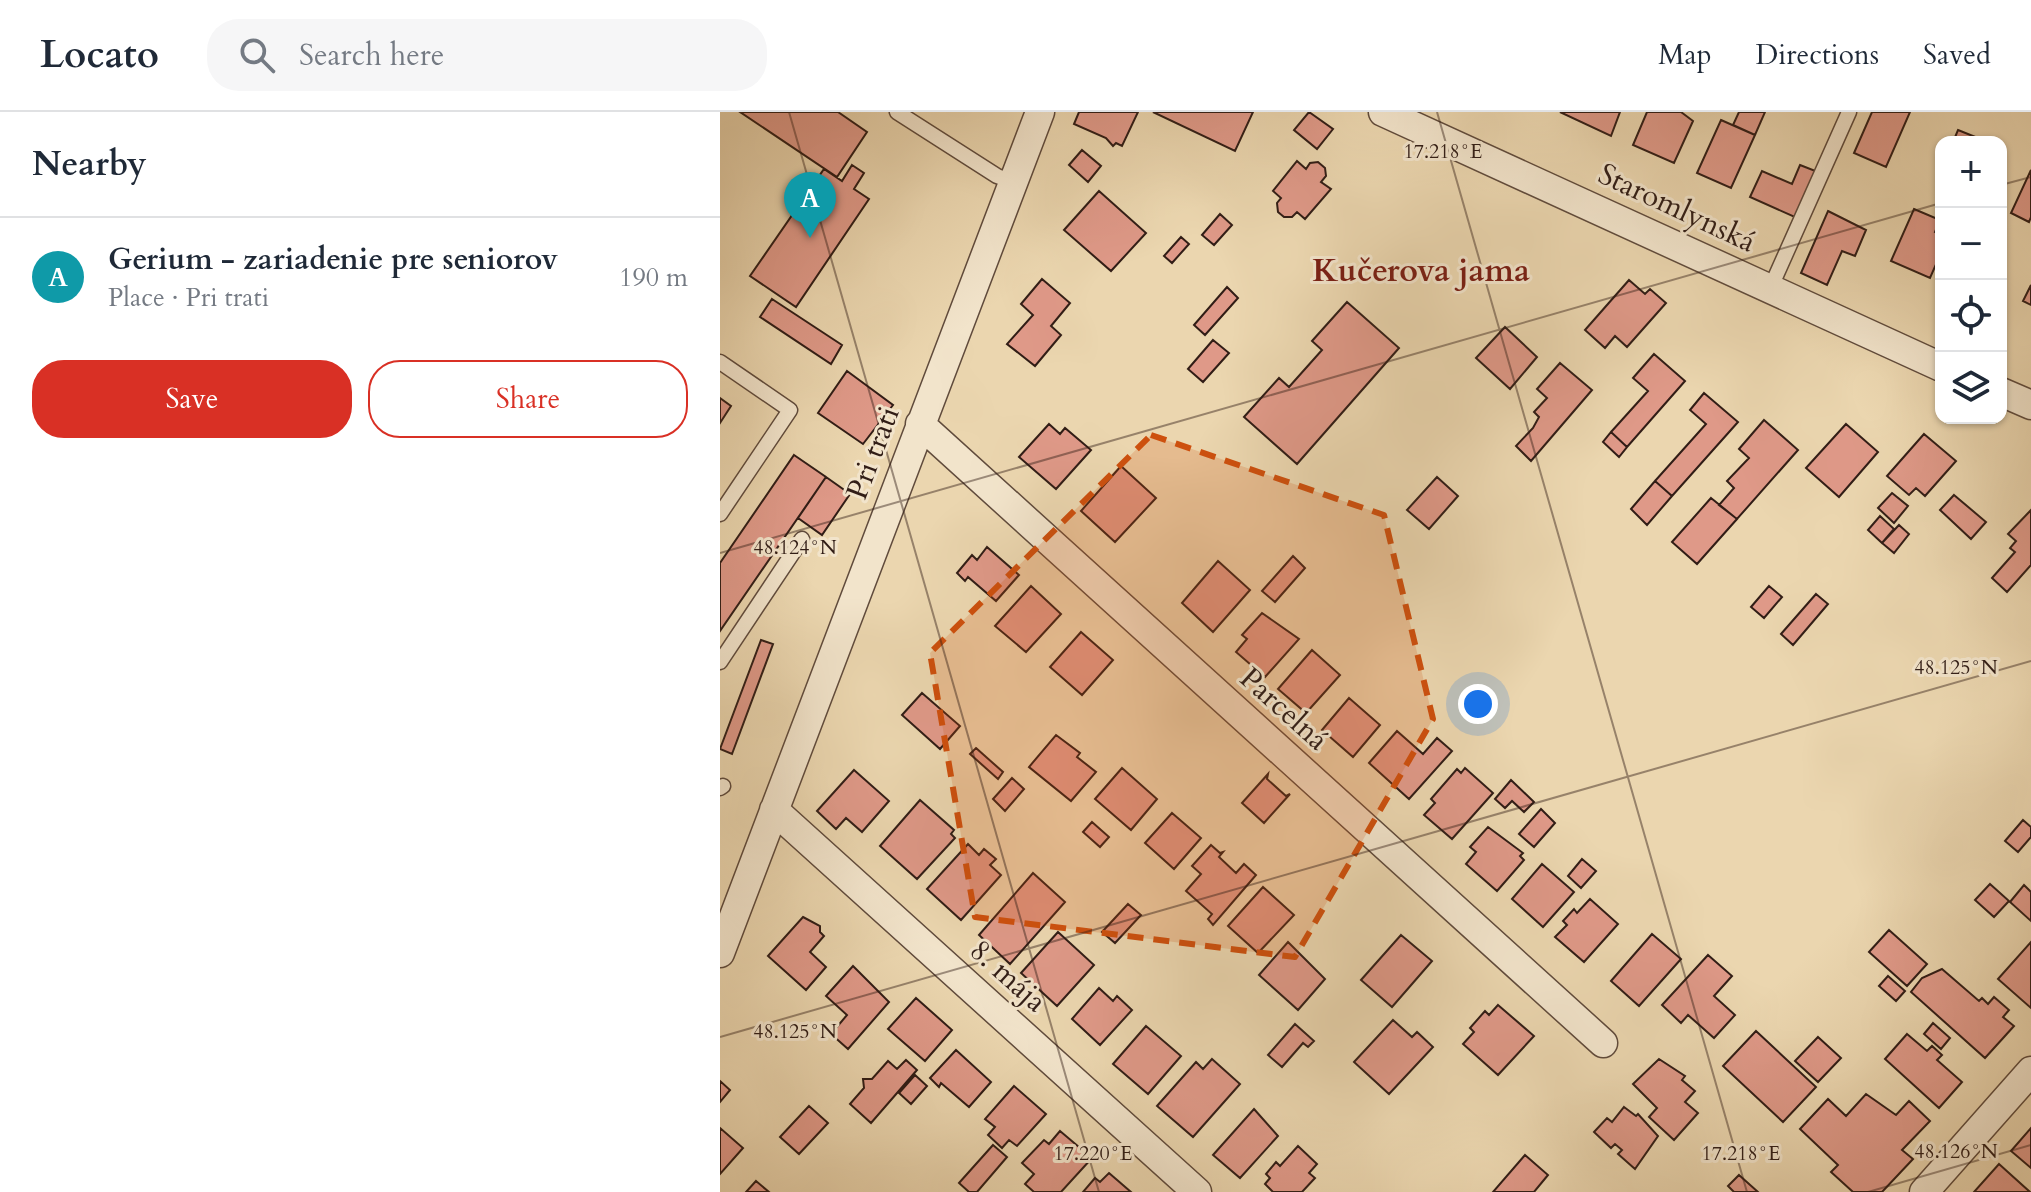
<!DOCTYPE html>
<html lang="en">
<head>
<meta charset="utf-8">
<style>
	:root { --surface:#fff; --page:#f6f6f7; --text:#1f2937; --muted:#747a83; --line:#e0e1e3; --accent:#d93025 }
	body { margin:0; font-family:Cardo,serif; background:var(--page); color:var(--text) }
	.controls { position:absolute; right:24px; top:24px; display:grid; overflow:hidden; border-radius:16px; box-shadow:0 2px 6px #0004 }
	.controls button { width:72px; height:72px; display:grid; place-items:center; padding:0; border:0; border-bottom:2px solid var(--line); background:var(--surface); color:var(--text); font:40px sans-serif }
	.you { position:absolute; left:758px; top:592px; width:28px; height:28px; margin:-20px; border:6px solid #fff; border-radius:50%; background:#1a73e8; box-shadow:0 0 0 12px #1a73e833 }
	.badge { display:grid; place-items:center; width:52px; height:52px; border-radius:50%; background:var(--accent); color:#fff; font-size:26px; font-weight:700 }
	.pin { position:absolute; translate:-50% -66px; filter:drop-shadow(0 2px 4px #0008) }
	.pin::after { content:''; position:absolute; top:42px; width:28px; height:24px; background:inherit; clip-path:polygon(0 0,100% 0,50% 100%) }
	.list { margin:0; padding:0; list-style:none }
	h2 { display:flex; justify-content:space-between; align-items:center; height:104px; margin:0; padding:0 32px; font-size:34px }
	h2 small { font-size:26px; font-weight:400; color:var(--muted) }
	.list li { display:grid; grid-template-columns:52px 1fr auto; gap:24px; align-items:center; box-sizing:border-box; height:120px; padding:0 32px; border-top:2px solid var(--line) }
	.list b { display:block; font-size:30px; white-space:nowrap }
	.list p { margin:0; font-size:26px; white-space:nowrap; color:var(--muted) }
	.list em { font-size:26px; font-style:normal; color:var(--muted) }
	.actions { display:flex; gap:16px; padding:24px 32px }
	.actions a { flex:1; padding:18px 0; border:2px solid var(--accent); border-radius:32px; text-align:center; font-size:28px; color:var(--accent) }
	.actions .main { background:var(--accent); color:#fff }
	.icon { flex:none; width:44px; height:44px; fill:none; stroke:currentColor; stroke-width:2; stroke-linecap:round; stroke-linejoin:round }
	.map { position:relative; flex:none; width:1311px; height:1080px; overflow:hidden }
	header { display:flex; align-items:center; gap:48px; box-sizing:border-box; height:112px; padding:0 40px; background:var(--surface); border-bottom:2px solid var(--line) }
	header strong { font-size:38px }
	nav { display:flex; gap:44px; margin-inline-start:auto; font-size:28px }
	.search { width:560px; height:72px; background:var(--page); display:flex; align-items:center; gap:20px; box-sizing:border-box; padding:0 28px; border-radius:32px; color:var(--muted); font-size:30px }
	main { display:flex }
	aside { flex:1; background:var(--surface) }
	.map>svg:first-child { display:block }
	.building { fill:#df9988; stroke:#311d16; stroke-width:2 }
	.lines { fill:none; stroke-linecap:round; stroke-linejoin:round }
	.service-casing { stroke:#604b3c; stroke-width:17 }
	.minor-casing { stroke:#604b3c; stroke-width:31 }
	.service { stroke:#f2e4cb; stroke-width:14 }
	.minor { stroke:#f2e4cb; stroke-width:28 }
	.marked { fill:#cd500e; fill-opacity:0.2; stroke:#cd500e; stroke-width:6; stroke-dasharray:16 10; stroke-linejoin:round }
	.ticks { fill:none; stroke:#311d16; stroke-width:2; stroke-opacity:0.45 }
	.labels { text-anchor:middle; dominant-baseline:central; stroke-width:6; stroke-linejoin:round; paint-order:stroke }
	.street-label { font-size:30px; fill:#311d16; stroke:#f2e4cb }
	.neighbourhood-label { font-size:32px; font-weight:bold; fill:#7a1f14; stroke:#f2e4cb }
	.ticks-label { font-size:20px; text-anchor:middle; fill:#311d16; stroke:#f2e4cb; stroke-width:6; stroke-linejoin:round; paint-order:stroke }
</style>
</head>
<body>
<header>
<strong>Locato</strong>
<div class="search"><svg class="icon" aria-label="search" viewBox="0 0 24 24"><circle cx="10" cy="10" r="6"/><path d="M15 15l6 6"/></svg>Search here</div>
<nav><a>Map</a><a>Directions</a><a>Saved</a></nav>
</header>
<main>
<aside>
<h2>Nearby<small></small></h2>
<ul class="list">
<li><span class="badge" style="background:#0f9aa8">A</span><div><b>Gerium - zariadenie pre seniorov</b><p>Place · Pri trati</p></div><em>190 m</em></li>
</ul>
<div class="actions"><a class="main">Save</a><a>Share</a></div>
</aside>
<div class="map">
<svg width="1311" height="1080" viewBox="0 0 1311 1080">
	<rect width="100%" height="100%" fill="#ebd6af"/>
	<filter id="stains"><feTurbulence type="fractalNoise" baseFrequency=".0025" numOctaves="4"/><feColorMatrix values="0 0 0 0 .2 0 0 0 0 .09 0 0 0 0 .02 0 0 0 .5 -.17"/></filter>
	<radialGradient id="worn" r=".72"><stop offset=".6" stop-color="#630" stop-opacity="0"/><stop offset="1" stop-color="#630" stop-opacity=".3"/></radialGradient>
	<path class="building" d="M20,0H118L147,20L117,65Z
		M359,0H418L402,34L396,31L393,34L386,26L354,12Z
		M433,0H533L515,39Z
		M589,0L613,17L597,37L574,18Z
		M840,0H900L891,24Z
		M927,0H961L973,9L954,51L913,33Z
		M1019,0H1045L1035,23L1013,13Z
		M1152,0H1190L1166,55L1134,41Z
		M1001,8L1035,23L1011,76L977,61Z
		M1238,18L1263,28L1262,30H1233Z
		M362,38L381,54L368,70L349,53Z
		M577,49L586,57L590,51L598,50L605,56L606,64L601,70L611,77L585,107L577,100L572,105H564L558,100L557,91L561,86L553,79Z
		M132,53L144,61L134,77L149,87L76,195L30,164L104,57L122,69Z
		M1080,53L1098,60L1077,106L1030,85L1042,59L1072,72Z
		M1311,58V105L1309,110L1291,101Z
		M379,79L426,121L391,159L344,118Z
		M1194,97L1220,108L1215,120L1221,123V141L1210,166L1171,149Z
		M1108,99L1146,118L1135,144L1122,139L1107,173L1081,161Z
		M500,102L512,113L494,133L482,123Z
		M461,125L469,132L452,151L444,144Z
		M322,167L350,191L331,214L341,223L315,254L287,232L313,203L301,192Z
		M909,168L925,182L930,177L946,191L907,235L895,224L885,236L865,218Z
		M1311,173V193L1303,189Z
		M507,175L518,186L485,223L474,213Z
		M52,187L122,233L111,252L40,205Z
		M627,190L679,236L577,352L524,305L559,266L569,275L602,238L592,229Z
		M785,215L817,245L790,277L756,246Z
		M493,228L509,241L483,270L468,257Z
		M934,242L965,269L907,335L891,320L928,279L913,266Z
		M840,251L872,278L811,349L796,334L813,316L819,305L814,300L827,286L817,277Z
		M127,259L173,293L143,332L98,301Z
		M984,281L1018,310L952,384L935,369L986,312L970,298Z
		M0,286L11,294L0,311Z
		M1044,308L1078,338L1017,407L999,393L1014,376L1007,369L1029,346L1019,337Z
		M329,312L340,322L345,316L371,338L336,377L299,345Z
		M1126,312L1158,340L1119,385L1086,356Z
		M891,320L907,335L899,345L883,330Z
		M1204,322L1236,349L1205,384L1196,376L1189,383L1167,364Z
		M74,343L106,365L0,519V451Z
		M401,354L436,386L395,430L361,399Z
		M106,365L130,382L102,423L78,406Z
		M717,365L738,384L709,417L687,398Z
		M935,369L952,384L927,413L911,397Z
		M1172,381L1188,394L1174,411L1158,396Z
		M1234,383L1266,410L1251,427L1220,398Z
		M991,386L1017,407L977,452L952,430Z
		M1311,398V453L1287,480L1272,466L1295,440L1290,436L1296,429L1288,422Z
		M1160,404L1174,417L1162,431L1148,418Z
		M1179,413L1189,422L1174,441L1162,431Z
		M267,435L299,463L276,489L248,465L245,469L237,461L252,443L257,448Z
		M573,444L585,456L555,490L542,479Z
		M498,449L530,478L493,520L462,491Z
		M311,474L341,502L306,540L275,514Z
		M1049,474L1062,485L1044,506L1031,495Z
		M1096,482L1108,492L1073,533L1061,522Z
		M542,501L579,527L545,565L516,540L527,527L522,523Z
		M361,520L393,548L362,583L330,555Z
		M41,528L53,532L12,642L0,637Z
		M592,538L620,563L586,601L558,577Z
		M202,581L240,614L220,637L182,603Z
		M629,586L660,613L633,645L602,618Z
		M677,619L703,642L717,626L732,639L689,687L649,651Z
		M336,623L360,641L357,645L376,660L351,689L309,655Z
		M256,636L283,660L278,667L250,642Z
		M402,656L437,687L411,718L375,687Z
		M745,656L773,681L732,727L704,703L715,691L711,687L737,657L741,661Z
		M134,658L169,689L142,720L126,706L116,717L97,699Z
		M548,662L547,667L566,684L570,682L544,711L522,691Z
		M292,666L304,677L285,699L273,687Z
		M791,668L814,690L804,700L792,689L785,696L775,687Z
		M200,688L234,718L231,722L235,726L197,767L160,734Z
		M821,697L835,711L814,735L799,722Z
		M452,701L481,726L454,757L425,731Z
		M1303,708L1311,715V725L1298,740L1285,729Z
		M372,710L389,725L380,735L363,720Z
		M768,715L803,741L800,744L804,748L777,779L746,752L756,740L750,735Z
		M248,732L259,743L264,737L276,747L270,753L281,763L241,808L207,777Z
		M491,733L500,741L503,740L499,745L516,761L524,752L536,763L493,813L488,807L492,802L466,779L481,762L472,754Z
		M862,747L876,759L861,776L848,764Z
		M822,752L854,780L823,815L792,787Z
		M313,761L345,790L290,852L259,823Z
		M1270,772L1289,789L1274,805L1255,788Z
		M1304,773L1311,780V809L1290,790Z
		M543,775L574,803L538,841L508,814Z
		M870,787L898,812L864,850L835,825L847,813L843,809L854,797L857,801Z
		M408,792L421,803L395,831L382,820Z
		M83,805L100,814V820L104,824L90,840L106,855L86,878L48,844Z
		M1169,818L1207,852L1187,874L1149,840Z
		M338,820L374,853L337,894L301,861Z
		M932,822L961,847L919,894L891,869Z
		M681,823L712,849L672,895L641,868Z
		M568,830L605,867L578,898L539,863Z
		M1311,830V896L1278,867Z
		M988,843L1012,864L994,884L1015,903L994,926L968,903L961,911L942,893Z
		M133,854L169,890L128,937L111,922L127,903L106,884Z
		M1222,857L1259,889L1262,886L1268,892L1274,885L1289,898L1283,905L1294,914L1265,946L1191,880L1202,866Z
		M1168,864L1185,879L1176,889L1159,874Z
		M379,876L393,889L397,884L412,898L380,933L352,907Z
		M196,886L232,918L205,949L168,917Z
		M778,893L814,924L778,963L743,932L754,920L750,916L765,899L769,903Z
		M673,908L692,925L697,920L713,935L669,982L634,950Z
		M1213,911L1230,926L1221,937L1204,922Z
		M575,912L594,929L588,935L583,931L562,955L548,943Z
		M426,914L461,944L428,982L393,952Z
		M1036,919L1096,975L1063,1010L1003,954Z
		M1187,922L1207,939L1212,934L1222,943L1217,948L1242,970L1219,996L1165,947Z
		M1098,925L1121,946L1098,970L1075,949Z
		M236,938L271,970L249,995L221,971L219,975L210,966Z
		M492,947L520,972L473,1025L437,994L476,950L483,957Z
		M939,947L965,964L962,968L975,979L965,990L978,1001L954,1028L929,1005L937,996L913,972Z
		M186,948L197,958L151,1011L130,992L144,976L143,967H152L168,949L177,957Z
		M195,963L207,974L191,992L179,981Z
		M0,969L10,978L0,990Z
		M294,974L326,1002L297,1034L289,1028L282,1036L268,1023L275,1015L265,1007Z
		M1146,982L1176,1003L1189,989L1210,1009L1182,1038L1193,1047L1162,1080H1133L1111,1060L1118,1053L1080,1017L1108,987L1126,1004Z
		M89,994L108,1011L79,1042L60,1025Z
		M904,995L916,1004L918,1002L938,1024L915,1057L898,1042L902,1038L895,1032L891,1036L874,1020L887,1006L892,1010Z
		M534,997L558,1024L520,1066L493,1043Z
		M0,1016L23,1036L0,1062Z
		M1311,1016V1056L1291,1039Z
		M340,1019L372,1046L341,1080H314L305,1072L314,1062L302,1051L324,1028L329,1032Z
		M273,1033L287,1045L257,1080H249L239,1071Z
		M578,1034L597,1052L589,1061L595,1066L582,1080H553L545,1072L550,1066L546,1062L556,1050L560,1054Z
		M805,1043L828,1063L814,1080H773Z
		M1279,1052L1310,1080H1254Z
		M389,1061L411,1080H363L375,1066L380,1070Z
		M1019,1063L1038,1080H1014L1008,1074Z
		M36,1069L49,1080H26Z"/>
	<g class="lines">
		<g class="service-casing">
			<path id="service" d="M177,0L277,64L293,70
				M1050,177L1129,0
				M0,250L70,298L0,402
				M0,550L82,427
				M0,676L3,674"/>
		</g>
		<g class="minor-casing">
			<path id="minor" d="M663,0L1221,255
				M1281,280L1311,293
				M200,312L883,931
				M54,698L477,1080
				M0,841L320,0
				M1204,1080L1311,959"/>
		</g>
		<use href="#service" class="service"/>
		<use href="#minor" class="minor"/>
	</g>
	<path class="marked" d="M431,323L664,403L713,607L575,845L255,805L210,541Z"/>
	<path class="ticks" d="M69,0L379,1080M717,0L1027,1080M1281,73L1311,65M0,441L1221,91M0,925L1311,549M1148,1080L1311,1033"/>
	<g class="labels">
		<g class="street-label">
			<text transform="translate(957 96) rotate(25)">Staromlynská</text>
			<text transform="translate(153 341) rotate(-69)">Pri trati</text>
			<text transform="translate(564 597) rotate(42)">Parcelná</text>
			<text transform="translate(288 864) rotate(42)">8. mája</text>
		</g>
		<g class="neighbourhood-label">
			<text x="701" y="159">Kučerova jama</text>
		</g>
	</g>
	<g class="ticks-label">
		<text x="723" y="46">17.218°E</text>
		<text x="75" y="442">48.124°N</text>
		<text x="1236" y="562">48.125°N</text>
		<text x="75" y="926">48.125°N</text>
		<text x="1236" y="1046">48.126°N</text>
		<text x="373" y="1048">17.220°E</text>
		<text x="1021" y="1048">17.218°E</text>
	</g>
	<rect width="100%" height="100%" filter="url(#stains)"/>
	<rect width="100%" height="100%" fill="url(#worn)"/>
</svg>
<div class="controls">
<button>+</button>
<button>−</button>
<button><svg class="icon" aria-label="locate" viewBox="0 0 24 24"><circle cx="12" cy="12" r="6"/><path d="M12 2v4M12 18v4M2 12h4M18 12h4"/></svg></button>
<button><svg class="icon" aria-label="layers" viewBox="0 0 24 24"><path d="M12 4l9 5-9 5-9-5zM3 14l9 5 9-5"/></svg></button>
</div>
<div class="you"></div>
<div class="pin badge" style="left:90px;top:126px;background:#0f9aa8">A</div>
</div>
</main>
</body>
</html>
